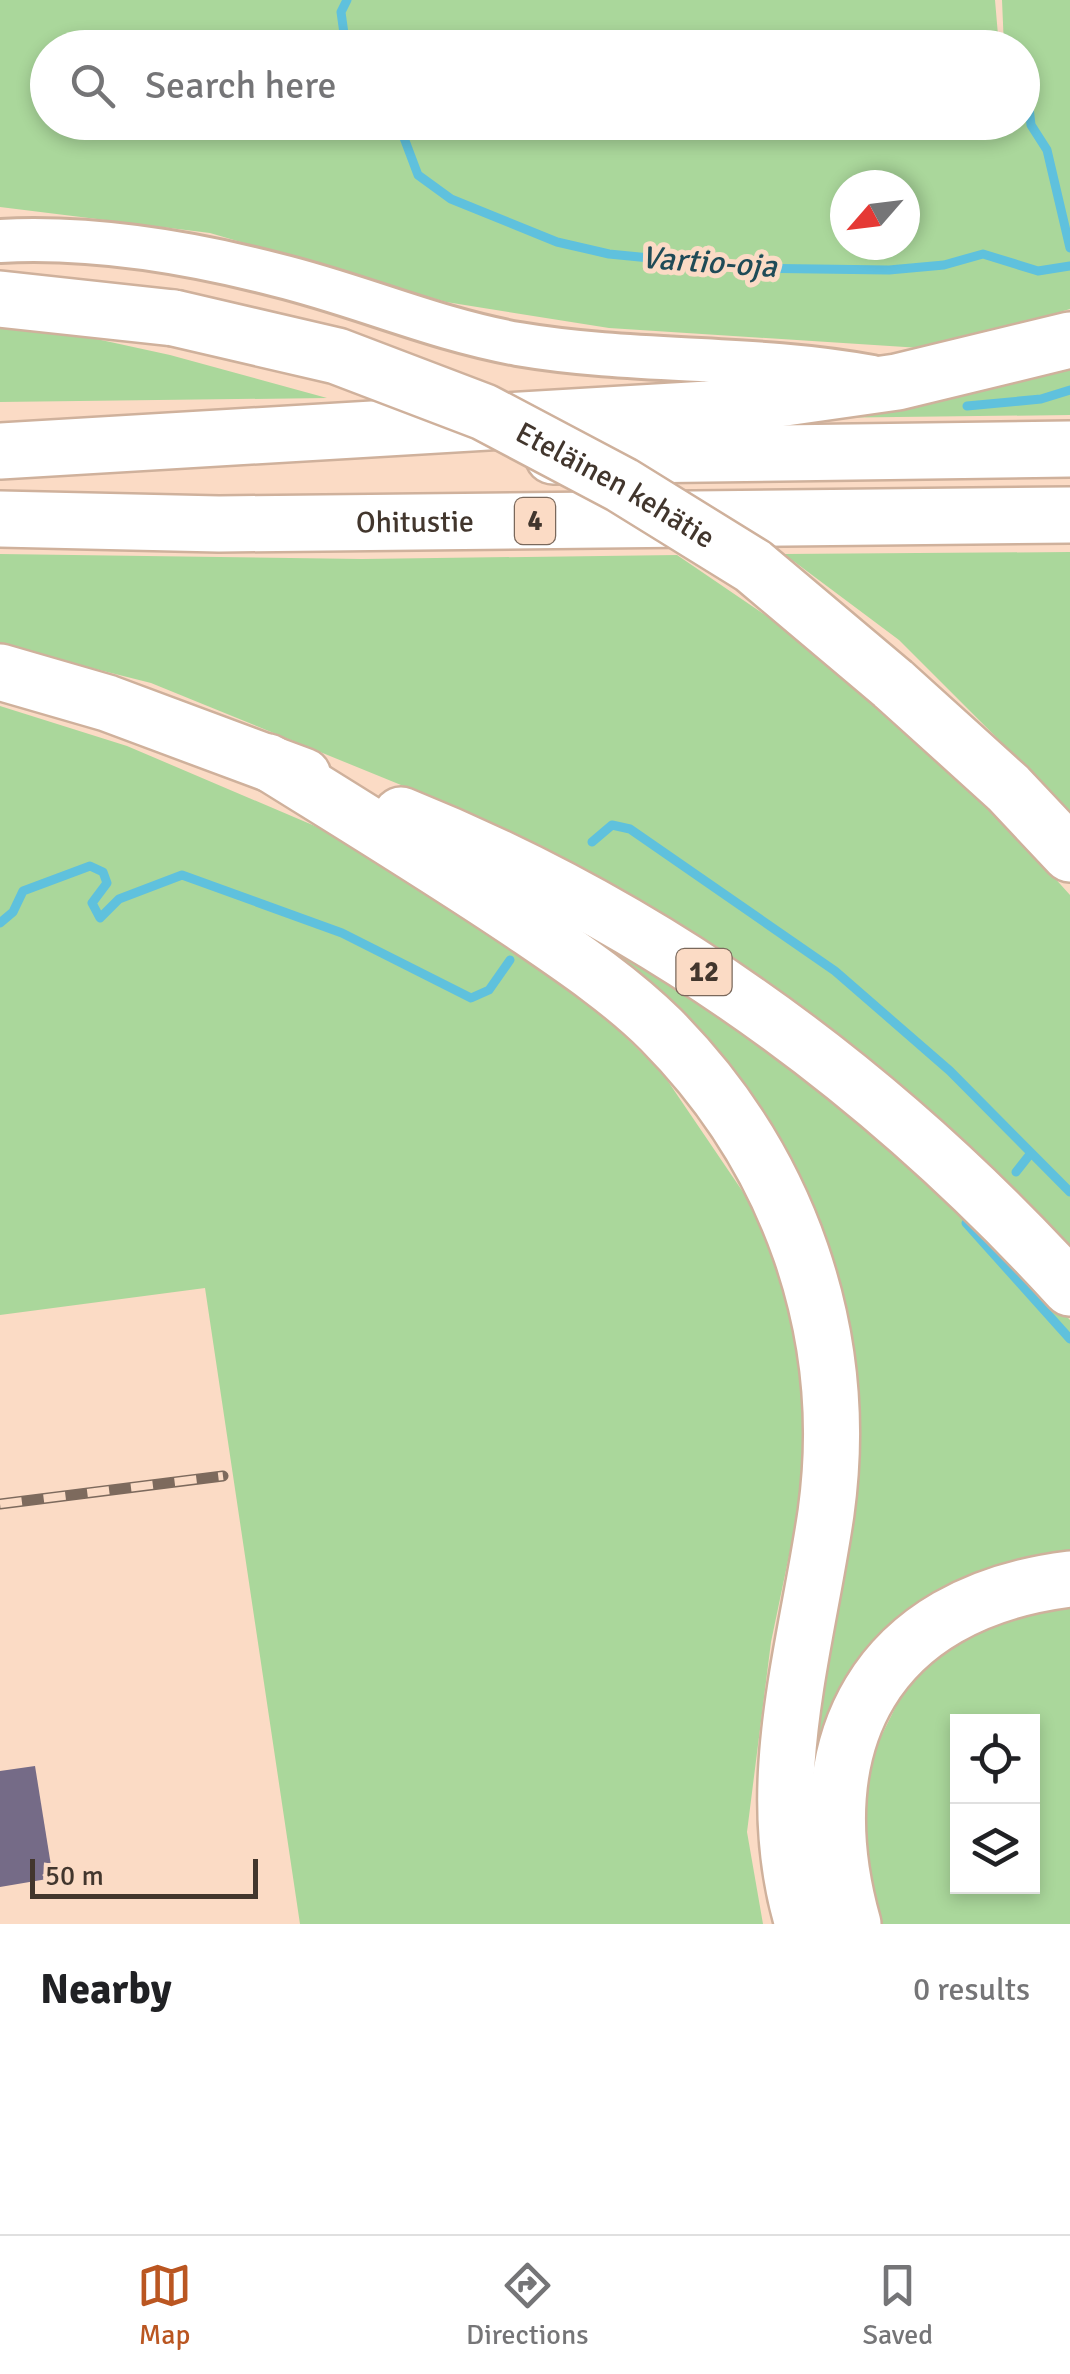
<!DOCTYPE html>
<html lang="en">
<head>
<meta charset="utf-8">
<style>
	:root { --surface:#fff; --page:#f2f2f2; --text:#202124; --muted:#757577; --line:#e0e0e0; --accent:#ba5621 }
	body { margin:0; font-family:Signika,sans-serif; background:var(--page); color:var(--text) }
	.controls { position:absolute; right:30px; bottom:30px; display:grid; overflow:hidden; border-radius:0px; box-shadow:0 5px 15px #0003 }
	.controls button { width:90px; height:90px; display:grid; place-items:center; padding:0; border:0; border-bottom:2px solid var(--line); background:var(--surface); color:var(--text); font:50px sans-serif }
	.compass { position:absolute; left:830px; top:170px; width:90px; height:90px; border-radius:50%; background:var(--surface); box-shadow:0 5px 15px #0003; rotate:242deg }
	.scale { position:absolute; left:30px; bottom:25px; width:228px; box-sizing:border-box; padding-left:10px; border:5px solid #42362d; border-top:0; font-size:28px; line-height:35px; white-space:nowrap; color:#42362d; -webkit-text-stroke:8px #fbdbc5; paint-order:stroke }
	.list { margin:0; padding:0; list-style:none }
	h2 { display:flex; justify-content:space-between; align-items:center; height:130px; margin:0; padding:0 40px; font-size:42px }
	h2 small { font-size:32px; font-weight:400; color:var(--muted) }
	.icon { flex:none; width:55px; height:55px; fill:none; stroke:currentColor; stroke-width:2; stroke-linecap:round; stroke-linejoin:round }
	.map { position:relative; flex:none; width:1070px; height:1924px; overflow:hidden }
	.search { position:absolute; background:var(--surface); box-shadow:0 5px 15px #0003; left:30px; right:30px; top:30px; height:110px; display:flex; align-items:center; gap:25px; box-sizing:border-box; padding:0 35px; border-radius:55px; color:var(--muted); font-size:38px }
	.sheet { height:310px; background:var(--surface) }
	nav { display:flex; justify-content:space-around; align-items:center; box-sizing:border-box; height:140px; border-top:2px solid var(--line); background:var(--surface); font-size:28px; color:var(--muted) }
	nav a { display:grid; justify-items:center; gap:5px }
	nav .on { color:var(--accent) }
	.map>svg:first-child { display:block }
	.green { fill:#aad79b; fill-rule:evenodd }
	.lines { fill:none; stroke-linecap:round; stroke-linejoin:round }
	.stream { stroke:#5fc1dd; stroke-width:9 }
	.building { fill:#756b87 }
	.minor-casing { stroke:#cfb19c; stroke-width:48 }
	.highway-casing { stroke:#cfb19c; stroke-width:60 }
	.minor { stroke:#fff; stroke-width:42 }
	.highway { stroke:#fff; stroke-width:55 }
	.rail-casing { stroke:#7d6a5d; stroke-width:11 }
	.rail { stroke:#fbdbc5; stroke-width:8; stroke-dasharray:22; stroke-linecap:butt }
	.highway-bridge-casing { stroke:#cfb19c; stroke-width:60; stroke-linecap:butt }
	.highway-bridge { stroke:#fff; stroke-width:55 }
	.labels { text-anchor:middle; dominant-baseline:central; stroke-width:10; stroke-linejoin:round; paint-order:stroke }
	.shield { fill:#fbdbc5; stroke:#7a685b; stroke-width:2.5 }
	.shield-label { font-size:28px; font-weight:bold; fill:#42362d }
	.street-label { font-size:30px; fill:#42362d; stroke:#fbdbc5 }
	.water-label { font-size:32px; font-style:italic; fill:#1f4b57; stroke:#fbdbc5 }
</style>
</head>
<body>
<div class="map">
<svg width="1070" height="1924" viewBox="0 0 1070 1924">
	<rect width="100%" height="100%" fill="#fbdbc5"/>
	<path class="green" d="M0,0H995L999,47L48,48V122L1007,123L1022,122V48L1004,47L1002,0H1070V309L936,349L609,328L446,302L210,233L0,207ZM845,185H905V245H845Z
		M0,318L170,355L327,398L0,402Z
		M1070,357V415L817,418Z
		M1070,552V811L899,640L784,554Z
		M0,554L362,559L677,555L777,623L962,775L1070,895V1257L689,932L477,816L151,683L0,645Z
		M0,706L127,746L322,829L484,924L578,990L663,1074L766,1226L804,1362V1484L771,1642L747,1832L763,1924H300L205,1288L0,1315Z
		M568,909L722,1008L974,1218L1070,1320V1564L937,1595L800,1837L819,1244L561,922Z
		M1049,1603L1070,1605V1924H880L862,1855L860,1779L903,1692L965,1631ZM958,1722H1032V1886H958Z"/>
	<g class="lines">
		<path class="stream" d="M346,48L341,12L347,0
			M1026,80L1031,125L1047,150L1070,248
			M398,122L418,175L451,199L557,242L609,254L752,268L889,270L944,265L983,254L1038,271L1070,266
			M967,406L1041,399L1070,390
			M592,842L612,825L630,829L835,971L950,1071L1070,1192
			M0,923L13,912L23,891L90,866L103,872L107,883L92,903L100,918L119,899L182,875L342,933L471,998L489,990L510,960
			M1016,1172L1031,1153
			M966,1223L1070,1339"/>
	</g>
	<path class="building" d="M35,1766L53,1878L0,1887V1771Z"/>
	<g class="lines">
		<g class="minor-casing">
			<path id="minor" d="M0,241C93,236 188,252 277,275C359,295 434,329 518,344C635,364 755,355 872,377"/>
		</g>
		<g class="highway-casing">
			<g id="highway">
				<path d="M0,299L174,318"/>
				<path d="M0,451L708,409L897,382L1070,340"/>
				<path d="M553,456L1070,449"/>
				<path id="s1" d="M0,519L219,524L1070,515"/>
				<path d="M0,672L107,703L303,776"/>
				<path d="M893,684L1008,788L1070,854"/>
				<path d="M268,762C353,815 440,868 523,924C570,956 621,990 661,1030C789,1159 851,1333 826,1513C806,1650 761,1787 803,1924"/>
				<path d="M401,815C662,920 881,1081 1070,1288"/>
				<path d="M853,1924C802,1742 877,1603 1070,1579"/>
			</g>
		</g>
		<use href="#minor" class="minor"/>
		<use href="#highway" class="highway"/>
		<g class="rail-casing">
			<path id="rail" d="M0,1504L223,1476"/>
		</g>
		<use href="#rail" class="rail"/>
		<g class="highway-bridge-casing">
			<g id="highway-bridge">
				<path id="s2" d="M174,318L337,356L484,412L622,485L753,566L893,684"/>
			</g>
		</g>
		<use href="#highway-bridge" class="highway-bridge"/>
	</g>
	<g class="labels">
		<g class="shield">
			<rect x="515" y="498" width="40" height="46" rx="8"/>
			<rect x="676.5" y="949" width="55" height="46" rx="8"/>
		</g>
		<g class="shield-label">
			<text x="535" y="521">4</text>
			<text x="704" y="972">12</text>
		</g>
		<g class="street-label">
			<text stroke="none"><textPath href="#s2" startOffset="475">Eteläinen kehätie</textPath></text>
			<text stroke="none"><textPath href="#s1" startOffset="415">Ohitustie</textPath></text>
		</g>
		<g class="water-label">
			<text transform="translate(709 262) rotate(4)">Vartio-oja</text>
		</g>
	</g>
</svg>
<div class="controls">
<button><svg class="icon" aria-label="locate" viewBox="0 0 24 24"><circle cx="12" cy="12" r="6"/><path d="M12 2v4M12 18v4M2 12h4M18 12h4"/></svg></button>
<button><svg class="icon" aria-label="layers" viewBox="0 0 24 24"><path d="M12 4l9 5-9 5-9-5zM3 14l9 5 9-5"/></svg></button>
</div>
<svg class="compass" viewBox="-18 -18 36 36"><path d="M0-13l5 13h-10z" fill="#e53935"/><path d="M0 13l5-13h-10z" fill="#757577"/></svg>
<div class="scale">50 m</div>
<div class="search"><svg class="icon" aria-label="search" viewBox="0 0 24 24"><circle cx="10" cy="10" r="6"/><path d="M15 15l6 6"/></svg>Search here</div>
</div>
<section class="sheet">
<h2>Nearby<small>0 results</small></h2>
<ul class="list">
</ul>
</section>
<nav>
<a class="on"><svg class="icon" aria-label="map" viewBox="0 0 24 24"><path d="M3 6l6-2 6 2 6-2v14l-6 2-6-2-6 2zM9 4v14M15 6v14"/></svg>Map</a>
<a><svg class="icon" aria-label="directions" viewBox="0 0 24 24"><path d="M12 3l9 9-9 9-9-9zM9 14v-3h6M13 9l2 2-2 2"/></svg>Directions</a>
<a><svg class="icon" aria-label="saved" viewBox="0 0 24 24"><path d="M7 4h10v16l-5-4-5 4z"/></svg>Saved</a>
</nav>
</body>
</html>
